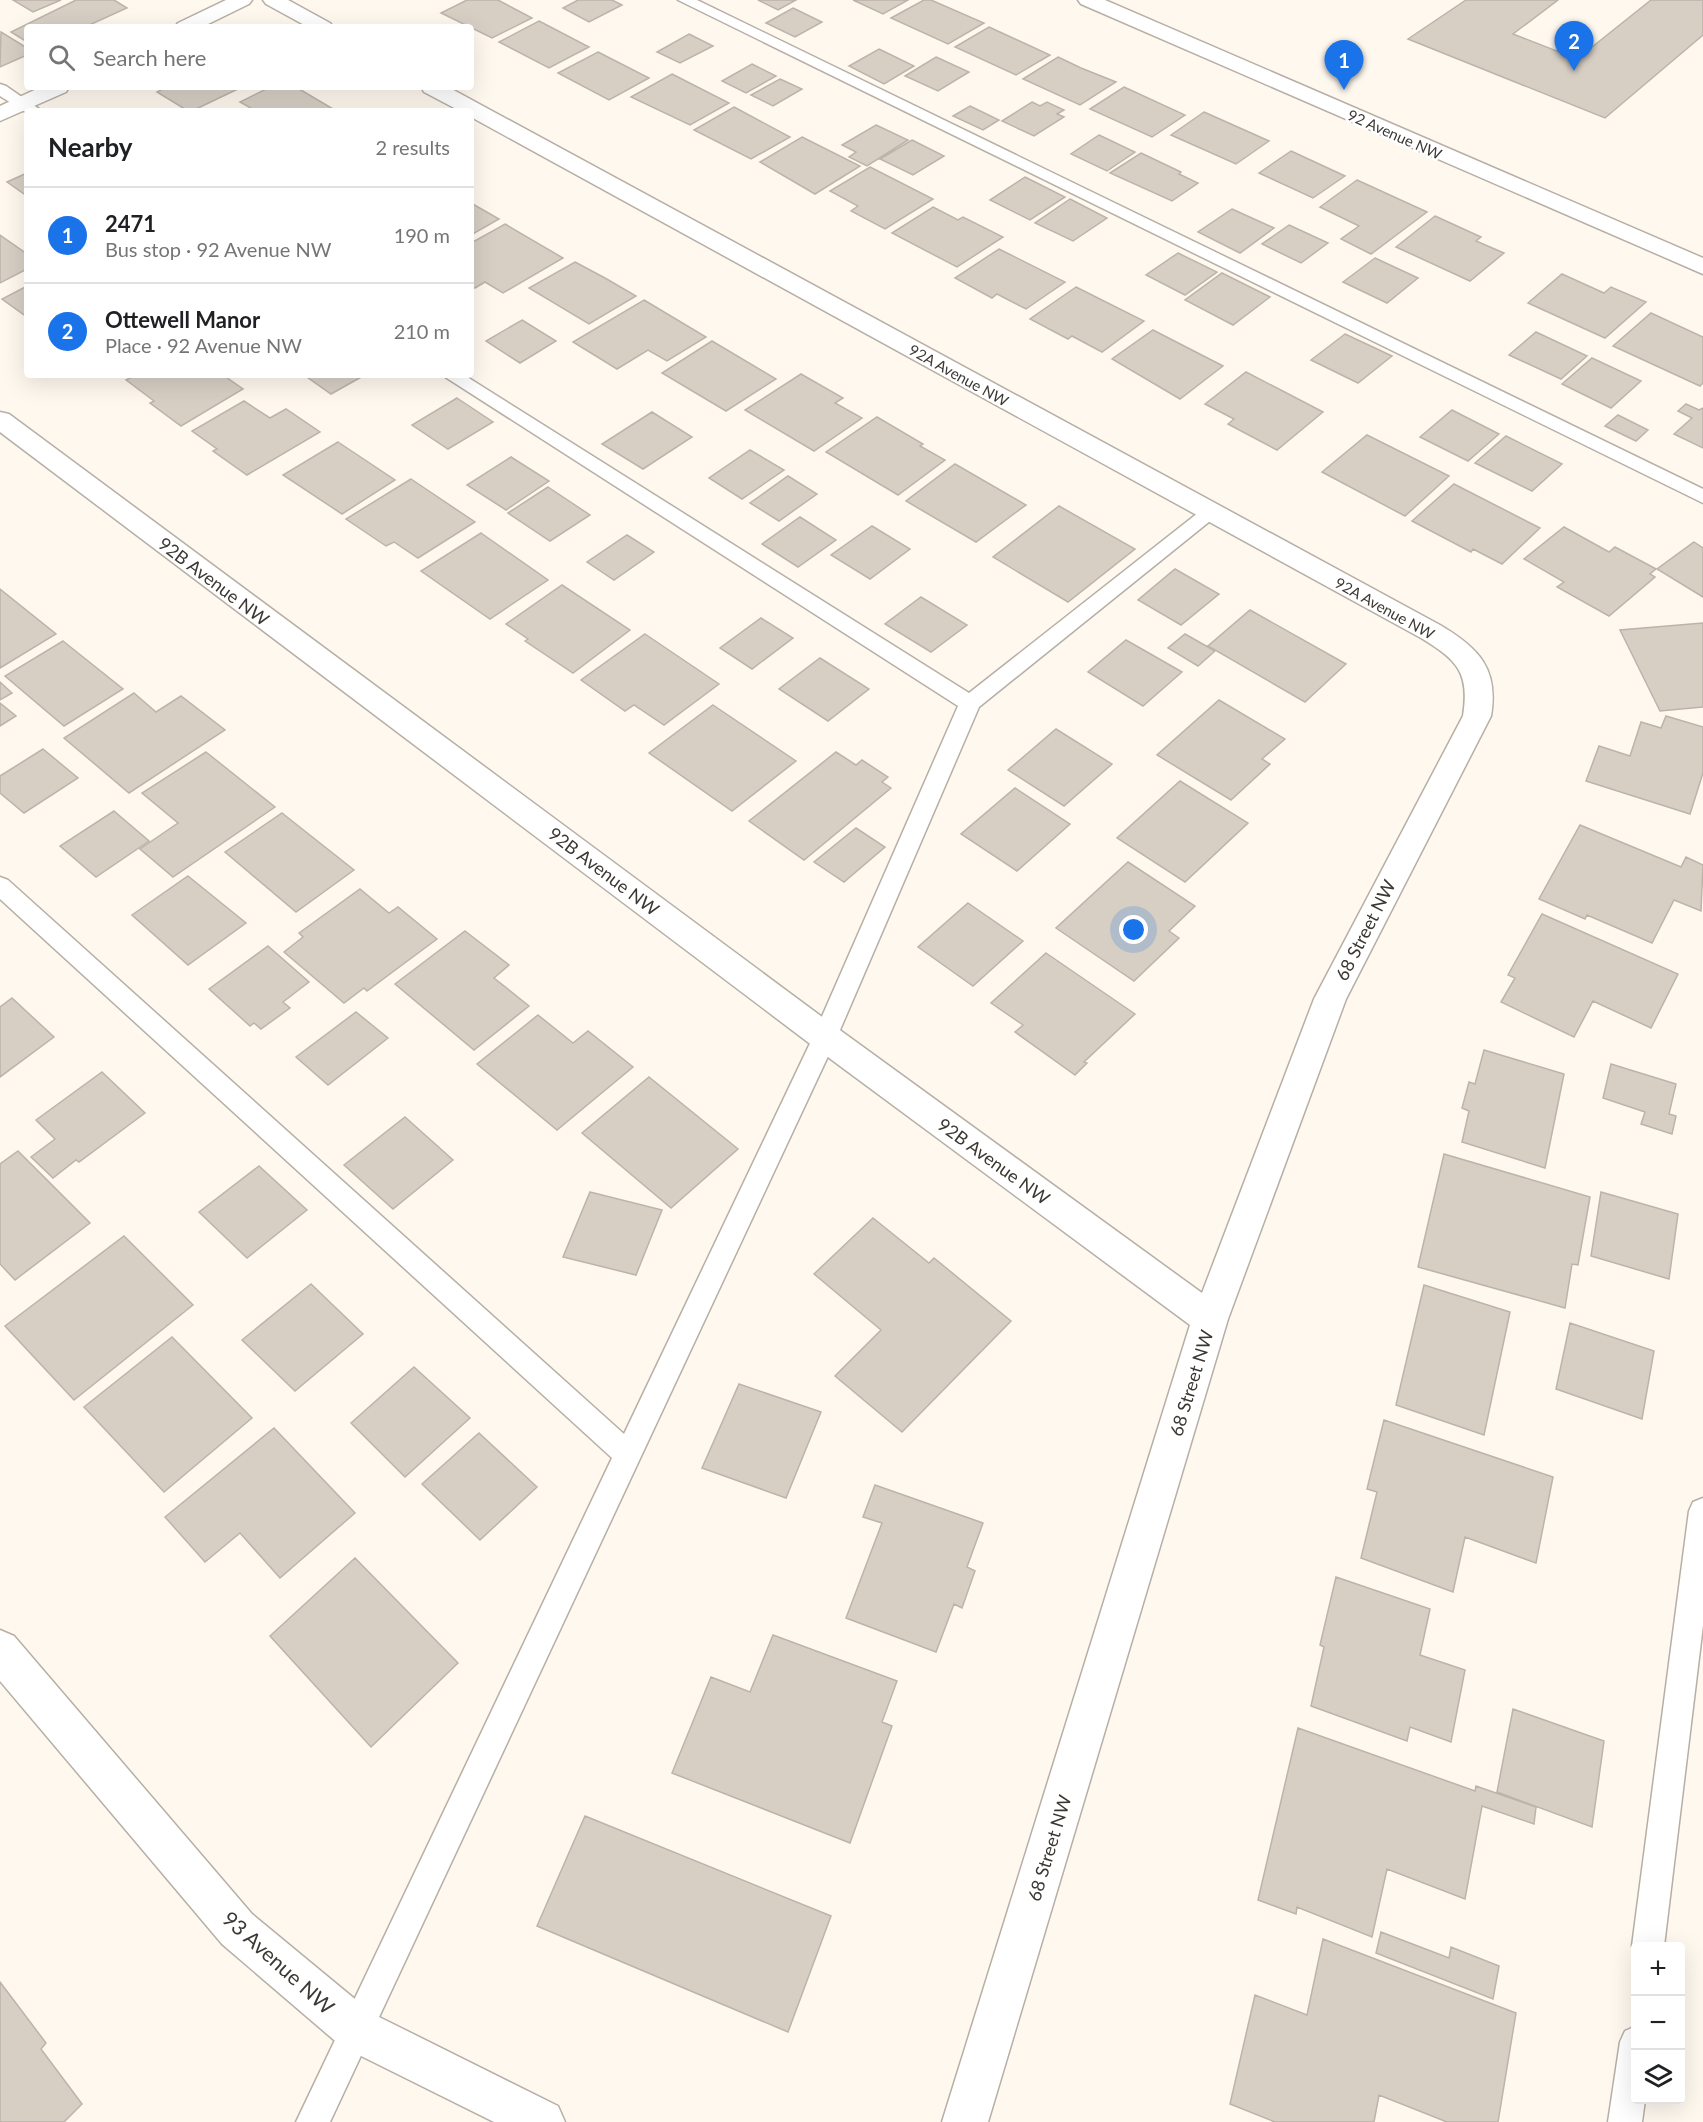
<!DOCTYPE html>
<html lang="en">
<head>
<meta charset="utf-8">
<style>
	:root { --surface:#fff; --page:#f2f2f2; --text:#202124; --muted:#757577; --line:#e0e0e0; --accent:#1a73e8 }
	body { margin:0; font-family:Lato,sans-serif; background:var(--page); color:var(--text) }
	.controls { position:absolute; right:18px; bottom:18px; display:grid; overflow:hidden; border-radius:6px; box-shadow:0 6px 24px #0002 }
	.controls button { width:54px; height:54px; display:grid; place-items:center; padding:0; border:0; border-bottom:2px solid var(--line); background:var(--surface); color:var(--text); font:30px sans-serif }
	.you { position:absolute; left:1134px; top:930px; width:21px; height:21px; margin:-15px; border:4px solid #fff; border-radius:50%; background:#1a73e8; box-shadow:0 0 0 9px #1a73e833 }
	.badge { display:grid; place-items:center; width:39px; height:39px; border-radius:50%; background:var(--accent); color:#fff; font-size:20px; font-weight:700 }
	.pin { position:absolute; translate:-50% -50px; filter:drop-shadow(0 2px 3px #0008) }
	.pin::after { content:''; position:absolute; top:32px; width:21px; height:18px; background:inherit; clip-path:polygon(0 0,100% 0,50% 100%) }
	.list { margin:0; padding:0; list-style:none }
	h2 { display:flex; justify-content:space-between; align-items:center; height:78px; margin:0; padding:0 24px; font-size:26px }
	h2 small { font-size:20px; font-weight:400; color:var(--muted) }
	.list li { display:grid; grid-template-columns:39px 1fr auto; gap:18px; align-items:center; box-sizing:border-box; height:96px; padding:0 24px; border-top:2px solid var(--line) }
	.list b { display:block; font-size:22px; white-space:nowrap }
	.list p { margin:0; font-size:20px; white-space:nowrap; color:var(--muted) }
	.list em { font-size:20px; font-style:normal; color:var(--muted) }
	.icon { flex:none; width:33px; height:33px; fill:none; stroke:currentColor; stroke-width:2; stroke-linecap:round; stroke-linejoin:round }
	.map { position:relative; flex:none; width:1703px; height:2122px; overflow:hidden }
	.search { position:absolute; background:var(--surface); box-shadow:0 6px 24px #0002; left:24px; top:24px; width:450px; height:66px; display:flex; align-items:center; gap:15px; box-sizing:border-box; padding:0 21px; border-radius:6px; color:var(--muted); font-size:22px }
	.panel { position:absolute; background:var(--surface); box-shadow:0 6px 24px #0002; left:24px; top:108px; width:450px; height:270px; border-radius:6px }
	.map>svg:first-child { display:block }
	.building { fill:#d7cfc4; stroke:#bcb4aa; stroke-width:1.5 }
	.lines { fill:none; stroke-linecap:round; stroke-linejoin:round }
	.lane-casing { stroke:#b7afa5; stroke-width:3 }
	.street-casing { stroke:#b7afa5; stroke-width:3 }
	.secondary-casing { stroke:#b7afa5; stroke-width:3 }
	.lane { fill:#fff; fill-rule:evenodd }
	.street { fill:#fff; fill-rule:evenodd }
	.secondary { fill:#fff; fill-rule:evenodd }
	.labels { text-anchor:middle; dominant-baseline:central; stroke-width:5; stroke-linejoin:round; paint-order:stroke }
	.far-street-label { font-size:15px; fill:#3b3834; stroke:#fff }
	.street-label { font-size:18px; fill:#3b3834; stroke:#fff }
	.near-street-label { font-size:21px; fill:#3b3834; stroke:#fff }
</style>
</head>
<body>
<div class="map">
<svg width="1703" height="2122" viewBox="0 0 1703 2122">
	<rect width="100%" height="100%" fill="#fef8ef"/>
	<path class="building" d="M13,0H61L33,12Z
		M76,0H114L127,8L85,27H27V42L11,32Z
		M467,0H498L532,18L492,38L441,13Z
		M578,0H612L622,5L589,22L563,8Z
		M758,0H796L778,10Z
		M853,0H908L883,14Z
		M924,0H931L984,23L948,44L891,18Z
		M1466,0H1558L1513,34L1577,59L1651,0H1703V35L1605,118L1408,39Z
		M793,8L822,22L795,37L766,23Z
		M539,21L589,47L549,68L499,42Z
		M989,27L1050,55L1016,75L955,47Z
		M1,32L27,48V55L0,67Z
		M689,34L713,46L680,63L657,52Z
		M879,49L914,66L884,84L849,66Z
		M598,52L649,78L609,100L558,73Z
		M936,57L969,72L938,91L905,76Z
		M1058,57L1081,68L1116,82L1080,105L1023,79Z
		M752,64L776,76L746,93L722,81Z
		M672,74L729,103L690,125L631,97Z
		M780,79L802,89L773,106L751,95Z
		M167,87H242L192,111H188L157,92Z
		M270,87H296L333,109L329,111H256L240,102Z
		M1124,87L1185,115L1152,137L1090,109Z
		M1032,102L1040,106L1047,102L1064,110L1057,114L1064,117L1034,136L1002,121Z
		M970,106L999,120L983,130L953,116Z
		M734,107L790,137L751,159L694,130Z
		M1204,112L1269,141L1236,164L1171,135Z
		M876,125L908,140L867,166L849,157L856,152L842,145Z
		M1099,135L1135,152L1107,171L1071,154Z
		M802,137L860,166L815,194L760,162Z
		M912,140L944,156L913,175L880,159Z
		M1291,151L1345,176L1313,198L1259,173Z
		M1141,153L1181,172L1179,174L1198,183L1172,201L1110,173Z
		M870,167L933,199L885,229L851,211L858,206L830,191Z
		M27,173V196L7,182Z
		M1025,177L1065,197L1030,220L990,200Z
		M1357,180L1427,212L1371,254L1341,239L1359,226L1320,207Z
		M1070,199L1107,218L1073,241L1035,223Z
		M471,203L499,219L471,235Z
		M933,207L958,220L963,217L1003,237L957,267L892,233Z
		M1232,209L1274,228L1240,253L1198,232Z
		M1435,216L1481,237L1476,241L1504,253L1470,281L1396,247Z
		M505,224L563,258L503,293L485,282L475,288L471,285V243Z
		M1289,225L1328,243L1301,263L1262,244Z
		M0,235L27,254V269L0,283Z
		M999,249L1065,282L1026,309L997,294L992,298L955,278Z
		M1178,253L1217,272L1185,295L1146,275Z
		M1375,258L1418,278L1387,303L1343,282Z
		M575,262L605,278L636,296L589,324L529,288Z
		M1222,273L1270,297L1233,325L1185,300Z
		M1562,274L1604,293L1611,287L1646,302L1605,338L1528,303Z
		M27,286V317L2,299Z
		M1076,287L1144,321L1102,352L1072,336L1068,339L1030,319Z
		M644,300L706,337L667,361L648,350L617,369L573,342Z
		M1651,313L1703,337V383L1700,386L1613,346Z
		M522,320L556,341L520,363L486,341Z
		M1153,330L1223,366L1180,399L1112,359Z
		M1536,332L1587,356L1561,379L1509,355Z
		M1345,334L1392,356L1358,383L1311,360Z
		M712,341L776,379L726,411L662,373Z
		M1592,358L1641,381L1611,408L1562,384Z
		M1246,372L1323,412L1277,450L1228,424L1234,419L1205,404Z
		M801,374L843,398L835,403L862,418L814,451L745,410Z
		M136,375H223L243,389L181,426L150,403L154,401L126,380Z
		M304,375H365L331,394Z
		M457,398L493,422L448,449L412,425Z
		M244,401L270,418L286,409L320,432L247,475L213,451L217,449L192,431Z
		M1686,404L1699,410L1703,408V448L1674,434L1692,418L1678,411Z
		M1452,410L1499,434L1468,461L1420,437Z
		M652,412L692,437L643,469L602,444Z
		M1618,415L1648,430L1636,441L1605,426Z
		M877,417L923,444L920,446L945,460L898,495L826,452Z
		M1367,435L1449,476L1405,516L1322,472Z
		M1506,436L1562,464L1532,491L1475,463Z
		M338,442L395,480L342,514L283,475Z
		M750,450L784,470L742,499L709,478Z
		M511,457L549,481L506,510L467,485Z
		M955,464L1026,505L976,542L906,501Z
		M788,476L817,494L779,521L750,503Z
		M411,479L475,522L418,558L394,542L386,546L346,519Z
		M1454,484L1540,528L1502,564L1473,549L1471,552L1412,521Z
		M548,487L590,515L550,541L508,513Z
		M1059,506L1135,549L1068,602L993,557Z
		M800,517L836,540L798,567L762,544Z
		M872,526L910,549L870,579L831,555Z
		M1564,527L1609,552L1615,547L1656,569L1650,574L1655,577L1609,616L1557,587L1564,582L1524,559Z
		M481,533L548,580L490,619L421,571Z
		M627,535L654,552L614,580L587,562Z
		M1694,542L1703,548V597L1657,569Z
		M1175,569L1219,594L1181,625L1138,600Z
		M562,585L630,630L573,673L525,641L528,639L506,624Z
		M0,589L56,634L0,668Z
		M921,597L967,625L931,652L885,624Z
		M1250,610L1346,664L1305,702L1208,646Z
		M761,618L793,638L752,669L720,648Z
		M1703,623V707L1660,711L1620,630Z
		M645,634L719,684L664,725L634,705L625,711L581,680Z
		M1185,634L1215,651L1198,666L1168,648Z
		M1126,640L1182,672L1143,706L1088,672Z
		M63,641L123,689L64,726L5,676Z
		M820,658L869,689L828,721L779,689Z
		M0,682L12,693L0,700Z
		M134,693L156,712L181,696L225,730L129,793L64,738Z
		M1219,700L1285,739L1262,759L1270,764L1231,800L1157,755Z
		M0,703L16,716L0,726Z
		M713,705L796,761L732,811L649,753Z
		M1666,716L1703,727V773L1690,814L1586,781L1599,746L1630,756L1641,722L1661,728Z
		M1056,729L1112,764L1064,806L1008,770Z
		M43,749L78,778L24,813L0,793V776Z
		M206,752L275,807L173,877L140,849L178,823L142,793Z
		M836,752L856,765L862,760L888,777L882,782L891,788L804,860L749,821Z
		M1180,781L1248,823L1185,882L1117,838Z
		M1015,788L1070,824L1017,871L961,834Z
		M114,811L149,841L96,877L60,846Z
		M282,813L354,870L296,912L225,852Z
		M1580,825L1681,867L1686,857L1703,865L1701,911L1674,900L1652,943L1587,915L1585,919L1539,899Z
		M856,828L885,847L844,882L814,862Z
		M1128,862L1195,906L1169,931L1179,938L1134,981L1056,928Z
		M188,876L246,923L188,965L132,915Z
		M360,889L389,913L398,907L437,939L367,991L364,988L344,1003L284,952L303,937L299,933Z
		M968,903L1023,941L973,986L918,947Z
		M1542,914L1678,974L1651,1028L1593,1001L1574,1037L1501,1002L1515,978L1508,975Z
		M465,931L509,965L494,978L529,1006L474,1050L395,984Z
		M268,946L309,982L283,1002L290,1008L261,1029L254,1023L250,1026L209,989Z
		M1046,953L1135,1014L1084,1062L1087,1063L1075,1075L1015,1032L1023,1025L991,1003Z
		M12,998L54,1037L0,1077V1007Z
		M356,1012L388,1038L328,1085L296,1057Z
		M538,1015L573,1043L588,1031L633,1067L557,1130L477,1064Z
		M1484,1050L1564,1074L1545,1168L1462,1142L1469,1111L1462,1108L1469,1082L1475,1084Z
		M1611,1064L1676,1084L1669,1114L1676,1116L1672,1134L1641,1124L1645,1112L1603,1098Z
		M102,1072L145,1113L79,1162L76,1160L53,1178L31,1157L55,1139L36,1120Z
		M649,1077L738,1149L671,1208L582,1133Z
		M405,1117L453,1160L393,1209L344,1165Z
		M18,1151L90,1223L15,1280L0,1264V1164Z
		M1444,1154L1590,1197L1578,1265L1572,1264L1565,1308L1418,1267Z
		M259,1166L307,1210L247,1258L199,1212Z
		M590,1192L662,1210L636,1275L563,1257Z
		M1601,1192L1678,1214L1669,1279L1591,1256Z
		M873,1218L929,1263L934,1258L1011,1321L902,1432L835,1376L881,1330L814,1274Z
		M124,1236L193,1305L74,1400L5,1326Z
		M311,1284L363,1334L295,1391L242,1340Z
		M1424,1285L1510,1312L1484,1435L1396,1405Z
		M1570,1323L1654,1351L1642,1419L1556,1389Z
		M172,1337L252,1418L164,1492L84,1407Z
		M414,1367L470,1418L405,1477L351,1423Z
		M739,1384L821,1412L786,1498L702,1468Z
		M1384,1420L1553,1477L1536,1563L1465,1537L1453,1592L1361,1558L1377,1492L1367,1489Z
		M274,1428L355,1513L280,1578L240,1533L205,1562L165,1517Z
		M479,1433L537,1487L480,1540L422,1484Z
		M875,1485L983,1523L967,1567L975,1571L962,1608L954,1604L936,1652L846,1618L882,1523L863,1517Z
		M355,1558L458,1663L371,1747L270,1636Z
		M1336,1577L1430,1609L1420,1655L1465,1670L1451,1742L1410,1727L1407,1741L1311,1706L1324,1647L1320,1645Z
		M773,1635L897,1681L882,1722L892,1726L850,1843L672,1773L711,1677L750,1692Z
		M1513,1709L1604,1741L1592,1827L1497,1792Z
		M1298,1728L1475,1791L1476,1786L1536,1807L1534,1824L1482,1806L1465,1899L1387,1869L1372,1937L1297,1907L1296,1914L1258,1900Z
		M585,1816L831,1916L788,2032L537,1926Z
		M1381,1932L1449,1958L1451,1947L1499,1966L1493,1999L1376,1953Z
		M1323,1939L1516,2013L1498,2122H1447L1379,2095L1374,2122H1275L1230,2104L1255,1995L1307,2015Z
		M0,1982L46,2043L41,2049L82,2104L64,2122H0Z"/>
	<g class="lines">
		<g class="lane-casing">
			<path id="lane" d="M678,0H697L1703,489V503Z
				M0,84L6,86L42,111H27V113L0,96Z
				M442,375H464L969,693L1203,509H1217L1220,513L979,707L837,1037L330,2122H296L612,1458L0,899V877L8,880L624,1434L813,1037L958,706Z
				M1703,1498V1625L1664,1946H1636V1954L1632,1946L1689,1511L1693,1502Z
				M1636,2026V2100H1645L1642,2122H1608L1620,2042L1625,2031Z"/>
		</g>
		<g class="street-casing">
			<path id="street" d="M226,0H252L249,4L202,27H175L178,23Z
				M263,0H288L330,23L333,27H308L266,4Z
				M41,87H69L66,92L0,121V106Z
				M421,87H448L1440,625C1479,648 1499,669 1491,716L1346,999L1228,1319L988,2122H942L1190,1325L813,1046L0,432V412L9,414L837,1028L1202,1293L1314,999L1463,716C1470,672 1457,660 1421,638L471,117V111H460L424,92Z
				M0,1630L14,1636L252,1914L373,2014L558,2106L565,2122H494L341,2046L222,1944L0,1681Z"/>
		</g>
		<g class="secondary-casing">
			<path id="secondary" d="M1078,0H1105L1703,258V274L1081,4Z"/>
		</g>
		<use href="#lane" class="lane"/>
		<use href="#street" class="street"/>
		<use href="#secondary" class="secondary"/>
	</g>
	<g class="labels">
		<g class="far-street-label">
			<text transform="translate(1395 134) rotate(24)">92 Avenue NW</text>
			<text transform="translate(959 375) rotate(29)">92A Avenue NW</text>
			<text transform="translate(1385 608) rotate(29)">92A Avenue NW</text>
		</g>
		<g class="street-label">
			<text transform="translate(214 581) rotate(37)">92B Avenue NW</text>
			<text transform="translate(604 871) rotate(37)">92B Avenue NW</text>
			<text transform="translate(1365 930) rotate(-63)">68 Street NW</text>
			<text transform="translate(994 1161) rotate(36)">92B Avenue NW</text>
			<text transform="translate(1191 1383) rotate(-73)">68 Street NW</text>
			<text transform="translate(1049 1848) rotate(-73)">68 Street NW</text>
		</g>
		<g class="near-street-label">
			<text transform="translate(279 1962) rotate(42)">93 Avenue NW</text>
		</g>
	</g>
</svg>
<div class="controls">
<button>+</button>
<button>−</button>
<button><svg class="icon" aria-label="layers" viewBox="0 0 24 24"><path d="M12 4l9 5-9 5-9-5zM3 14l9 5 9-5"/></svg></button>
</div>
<div class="you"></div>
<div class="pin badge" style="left:1344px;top:90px">1</div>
<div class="pin badge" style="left:1574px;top:71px">2</div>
<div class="search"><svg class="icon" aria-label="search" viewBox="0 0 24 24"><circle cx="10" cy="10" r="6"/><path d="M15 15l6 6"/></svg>Search here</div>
<section class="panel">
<h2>Nearby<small>2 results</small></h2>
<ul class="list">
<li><span class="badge">1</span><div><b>2471</b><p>Bus stop · 92 Avenue NW</p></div><em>190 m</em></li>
<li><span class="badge">2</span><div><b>Ottewell Manor</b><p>Place · 92 Avenue NW</p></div><em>210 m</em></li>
</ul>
</section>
</div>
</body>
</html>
